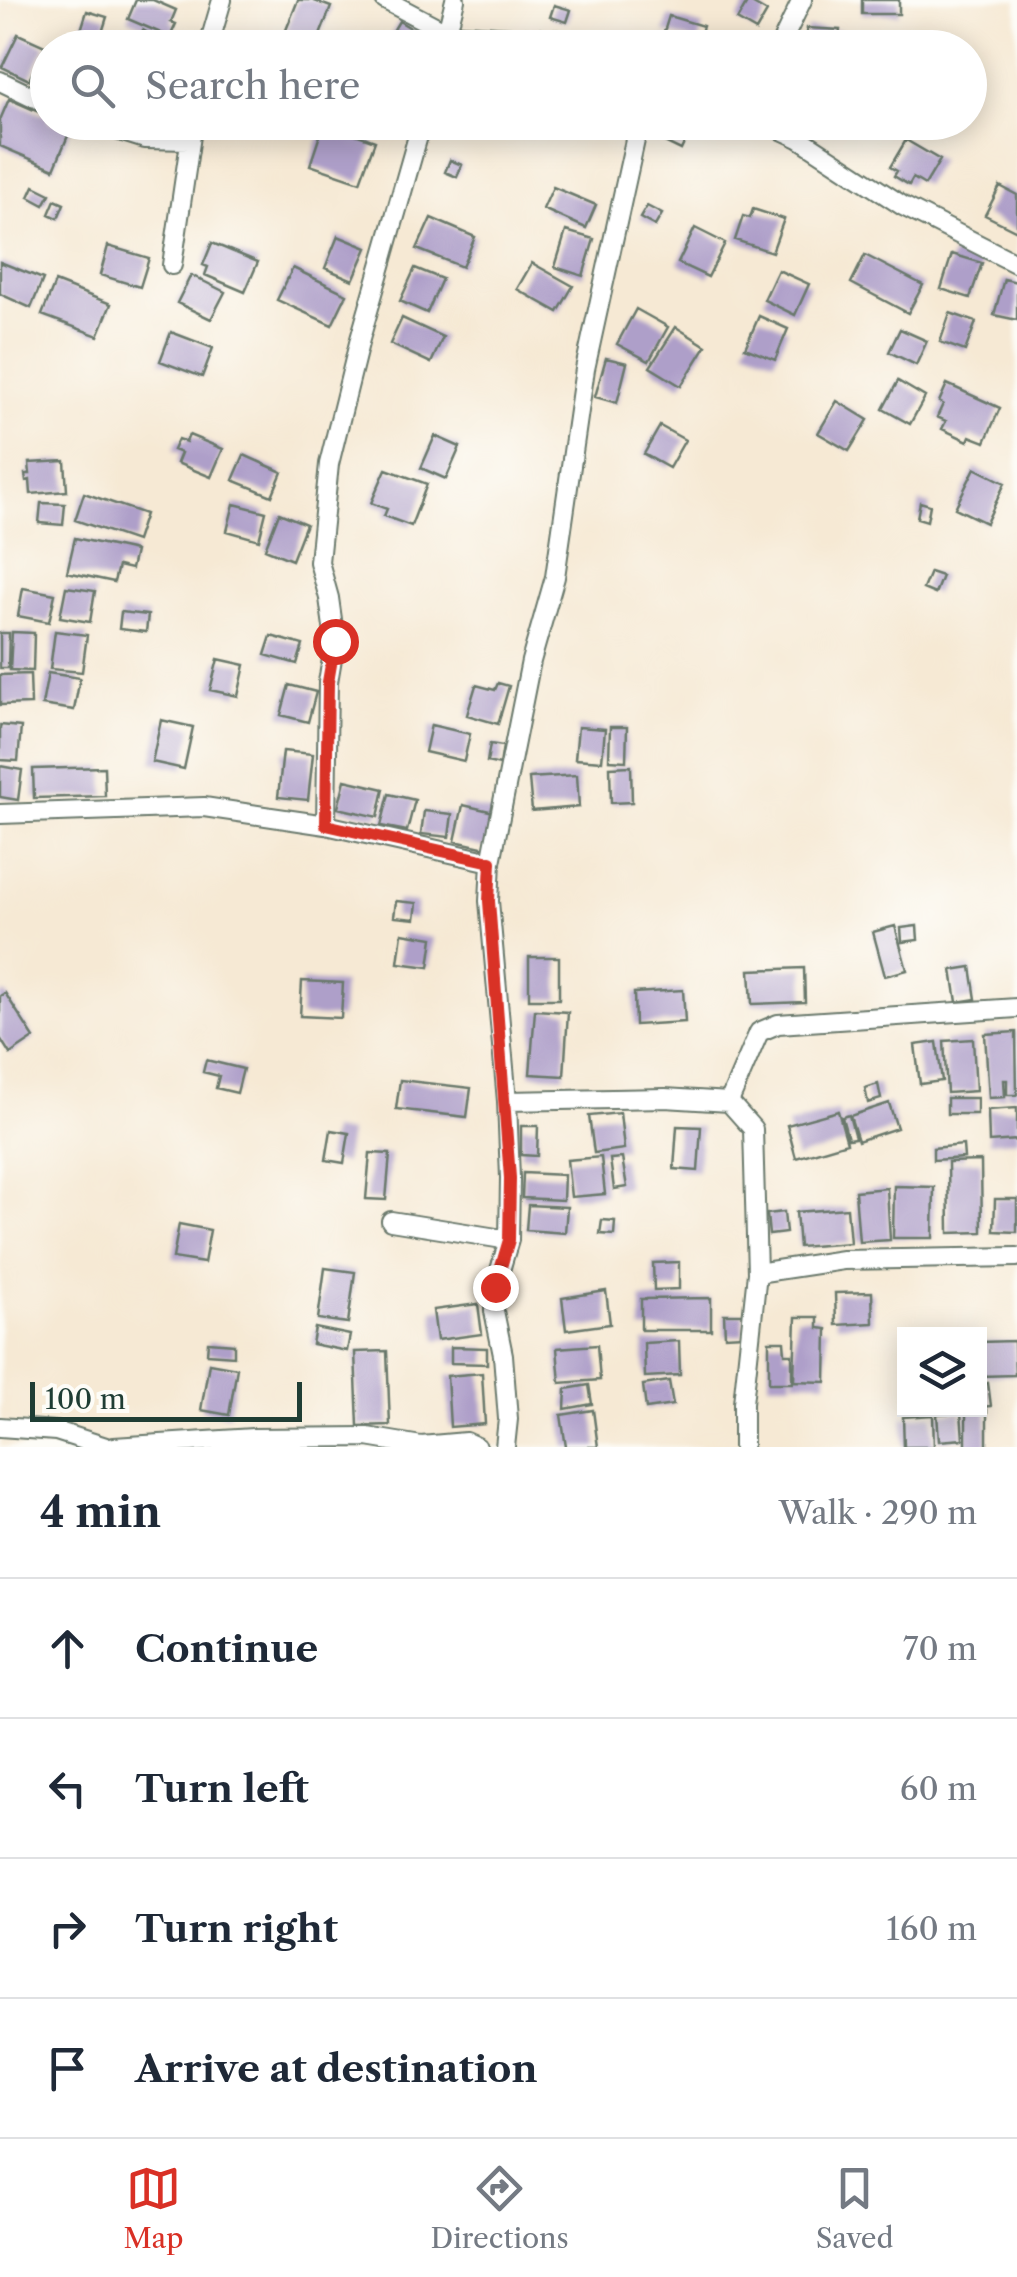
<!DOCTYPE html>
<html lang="en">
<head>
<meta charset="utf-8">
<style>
	:root { --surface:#fff; --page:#f2f2f3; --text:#1f2937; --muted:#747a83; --line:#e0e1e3; --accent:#d93025 }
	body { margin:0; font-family:"Libre Caslon Text",serif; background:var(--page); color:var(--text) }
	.controls { position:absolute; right:30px; bottom:30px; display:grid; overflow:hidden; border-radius:0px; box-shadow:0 5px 25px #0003 }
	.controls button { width:90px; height:90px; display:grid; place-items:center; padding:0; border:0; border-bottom:2px solid var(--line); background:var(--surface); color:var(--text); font:50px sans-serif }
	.scale { position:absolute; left:30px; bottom:25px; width:272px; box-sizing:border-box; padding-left:10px; border:5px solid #1f3d34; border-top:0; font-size:28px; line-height:35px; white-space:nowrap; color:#1f3d34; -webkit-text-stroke:8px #fdfcf7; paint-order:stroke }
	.stop { position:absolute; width:30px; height:30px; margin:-22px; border:8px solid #d93025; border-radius:50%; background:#fff }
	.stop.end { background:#d93025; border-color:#fff; box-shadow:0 2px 10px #0008 }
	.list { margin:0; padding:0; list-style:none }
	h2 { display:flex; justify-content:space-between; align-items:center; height:130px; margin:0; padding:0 40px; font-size:42px }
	h2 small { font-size:32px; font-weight:400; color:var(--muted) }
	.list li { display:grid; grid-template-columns:65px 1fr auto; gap:30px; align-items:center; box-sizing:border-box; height:140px; padding:0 40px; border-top:2px solid var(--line) }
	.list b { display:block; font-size:38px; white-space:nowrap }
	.list em { font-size:32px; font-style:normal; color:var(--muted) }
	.icon { flex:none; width:55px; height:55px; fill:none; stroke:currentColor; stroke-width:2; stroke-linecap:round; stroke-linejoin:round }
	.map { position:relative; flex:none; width:1017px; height:1447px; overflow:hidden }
	.search { position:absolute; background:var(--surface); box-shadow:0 5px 25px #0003; left:30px; right:30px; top:30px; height:110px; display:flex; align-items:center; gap:25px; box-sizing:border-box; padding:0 35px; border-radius:55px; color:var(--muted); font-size:38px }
	.sheet { height:690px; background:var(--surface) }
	nav { display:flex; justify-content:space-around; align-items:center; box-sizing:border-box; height:140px; border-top:2px solid var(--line); background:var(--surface); font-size:28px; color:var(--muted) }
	nav a { display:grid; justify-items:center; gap:5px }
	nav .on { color:var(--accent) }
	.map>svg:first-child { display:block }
	.building { fill:#ae9fc9 }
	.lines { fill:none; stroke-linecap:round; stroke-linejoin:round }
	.minor-casing { stroke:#6a796c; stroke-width:22 }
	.minor { stroke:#fff; stroke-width:18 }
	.route { stroke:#d93025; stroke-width:12 }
</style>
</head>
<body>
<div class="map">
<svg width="1017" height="1447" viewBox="0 0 1017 1447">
	<rect width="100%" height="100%" fill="#fdfcf7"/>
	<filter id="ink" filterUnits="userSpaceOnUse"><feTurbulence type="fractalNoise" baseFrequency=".01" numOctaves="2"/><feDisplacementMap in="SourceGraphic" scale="20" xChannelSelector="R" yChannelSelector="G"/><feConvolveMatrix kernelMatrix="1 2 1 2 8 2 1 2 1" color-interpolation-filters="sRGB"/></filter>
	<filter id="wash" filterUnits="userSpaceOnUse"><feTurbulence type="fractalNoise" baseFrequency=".0048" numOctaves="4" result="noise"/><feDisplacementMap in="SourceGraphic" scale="40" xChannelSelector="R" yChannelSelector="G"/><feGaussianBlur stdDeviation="2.25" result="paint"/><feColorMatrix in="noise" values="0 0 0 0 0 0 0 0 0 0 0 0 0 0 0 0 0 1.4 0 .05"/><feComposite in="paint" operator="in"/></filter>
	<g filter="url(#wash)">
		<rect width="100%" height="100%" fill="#f6e9d4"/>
		<g id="blocks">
			<path class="building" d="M136,0H153L176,10L171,22L176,24L170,37L128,19Z
				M298,0H312L331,7L317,43L286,30Z
				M862,0H899V14H862Z
				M748,1L767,12L756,31L737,20Z
				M554,5L571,10L567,22L550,17Z
				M87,11L107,17L101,36L81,30Z
				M669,16L703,26L698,42L664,32Z
				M399,21L425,37L418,48H383Z
				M807,28L840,30L838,48H806Z
				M143,30L173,48H132Z
				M18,34L45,46L29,80L2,67Z
				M662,37L690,47V48H659Z
				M9,99L48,116V122L72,126L54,169L0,146V120Z
				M663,122H694L681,150L656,138Z
				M324,123L375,141L360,182L310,165Z
				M906,140L940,160L925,185L913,178L909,185L894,176L897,171L890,167Z
				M450,160L462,165L457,177L445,172Z
				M34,186L50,194L44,205L29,197Z
				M1000,186L1017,195V231L985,215Z
				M553,187L596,205L586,228L543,209Z
				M55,200L64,204L58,218L49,214Z
				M647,206L662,214L655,226L640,218Z
				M753,209L784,219L772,252L735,240L743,216L750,218Z
				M431,218L475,237L462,267L417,249Z
				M695,228L725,243L708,277L678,263Z
				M566,231L594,239L583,276L555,267Z
				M338,236L367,248L353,280L325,268Z
				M212,243L258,262L245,292L205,275L208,267L203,265Z
				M108,246L149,258L140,287L100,275Z
				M952,254L982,263L970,298L941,289Z
				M865,255L923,285L908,313L851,283Z
				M0,262L43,279L31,308L0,294Z
				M532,263L573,286L558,312L517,289Z
				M293,268L347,294L332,325L277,300Z
				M415,268L442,279L427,313L400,301Z
				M778,270L809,284L795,315L764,300Z
				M191,275L225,292L211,319L177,303Z
				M1004,279L1017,282V320L994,315Z
				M55,282L111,304L98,336L42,315Z
				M636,309L668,327L649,361L617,344Z
				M950,313L976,322L965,351L940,342Z
				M759,316L788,329L775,360L745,348Z
				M402,318L443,337L431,363L390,344Z
				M676,327L706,346L681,386L650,367Z
				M900,329L927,341L916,365L889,352Z
				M171,332L213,348L202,377L160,361Z
				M606,358L627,363L617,403L595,397Z
				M898,381L925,397L910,424L883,409Z
				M947,384L1000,408L985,442L970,436L968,441L942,429L946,421L937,417L943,404L939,402Z
				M837,401L868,420L849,451L818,433Z
				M660,426L685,440L669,468L644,454Z
				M189,435L223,449L211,477L177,463L181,453L173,450L178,439L186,442Z
				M435,436L460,447L446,479L421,468Z
				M244,455L282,472L272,496L233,480Z
				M65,461L67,491L31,494L30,480L26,481L25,474H30L29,463Z
				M975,468L1005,483L986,523L955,508Z
				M386,469L427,484L411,526L384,516L387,509L371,503Z
				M84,493L145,514L136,541L75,520Z
				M920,502L930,505L927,521L917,518Z
				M41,503L65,504L63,525L39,523Z
				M234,504L266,512L259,540L227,531Z
				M279,513L306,524L292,560L265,549Z
				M75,538L135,551L131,569L118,566L114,582L67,572Z
				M930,572L942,576L935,594L923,589Z
				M66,587L95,591L90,622L60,617Z
				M23,588L55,594L49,622L18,616Z
				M121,612L148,615L146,632L119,629Z
				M55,631L87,635L82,672L50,669Z
				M12,632L34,633L33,671L10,670Z
				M0,633H9L8,668H0Z
				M271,636L303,645L297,664L265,655Z
				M218,659L245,665L238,696L210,690Z
				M48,673L80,678L74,710L42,705Z
				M30,674L31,704L0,705V675Z
				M498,683L509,686L498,724L467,715L476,685L495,690Z
				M289,685L316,692L308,722L281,715Z
				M161,720L193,727L184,769L152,762Z
				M0,725L21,727L18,761L0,760Z
				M431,725L470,734L464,761L425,752Z
				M578,727L605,729L602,761L575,759Z
				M610,727H627L626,761L609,760Z
				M490,744L503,746L500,765L487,762Z
				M283,751L313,754L308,800L278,797Z
				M0,766L22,770L18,800L0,797Z
				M631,766L632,802L611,803L610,767Z
				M104,767L105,796L34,798L33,769Z
				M577,775L579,807L532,811L529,778Z
				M345,780L384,789L378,817L338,808Z
				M389,794L415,800L407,831L381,826Z
				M463,805L494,812L486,848L455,841Z
				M424,811L452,814L449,837L421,834Z
				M396,901L417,903L415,919L394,917Z
				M895,926L907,970L885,976L873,932Z
				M917,926L918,940L902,942L901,928Z
				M402,933L433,938L429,967L398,963Z
				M529,957H559V999H529Z
				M971,967L976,999L957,1002L952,970Z
				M804,968L805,1002L752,1004L750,970Z
				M302,981L343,983L341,1018L300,1016Z
				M683,990L685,1022L635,1025L634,993Z
				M5,993L34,1038L10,1054L0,1038V996Z
				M535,1010L568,1012L564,1076L530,1074Z
				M1016,1032L1017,1095H1007V1080H1004L1005,1097L989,1098L985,1034Z
				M973,1039L976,1091L947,1093L944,1041Z
				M937,1042L942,1081L920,1084L915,1045Z
				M206,1060L243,1069L237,1093L216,1088L219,1076L203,1072Z
				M400,1080L471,1088L467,1117L396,1109Z
				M878,1084L881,1099L868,1103L865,1088Z
				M947,1098H977V1114H947Z
				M889,1103L897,1128L858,1141L850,1116Z
				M1017,1108V1140L989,1142L988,1110Z
				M838,1111L847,1143L796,1158L787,1125Z
				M620,1113L624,1149L594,1153L589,1116Z
				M849,1115L855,1138L848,1139L842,1117Z
				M521,1126H538L537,1156L521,1155Z
				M677,1126L701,1127L698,1171L674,1169Z
				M331,1130L349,1133L344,1163L326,1160Z
				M963,1145L964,1158L933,1160V1148Z
				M370,1153L390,1154L386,1200L366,1199Z
				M601,1157L605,1194L571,1197L567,1160Z
				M622,1158L627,1187L614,1189L610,1159Z
				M981,1161L982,1232L949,1233L948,1162Z
				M523,1173L564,1175L563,1200L522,1198Z
				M894,1186L934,1187L933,1238H893Z
				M887,1188L890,1240L859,1242L855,1191Z
				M995,1199H1017V1232L994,1231Z
				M528,1205L567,1207L565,1233L526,1230Z
				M847,1208L850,1243L799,1247L796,1212Z
				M784,1212L786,1233L769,1235L767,1214Z
				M602,1220L615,1221L614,1235L600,1234Z
				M179,1224L210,1230L204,1263L173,1258Z
				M679,1262V1289L654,1290L653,1263Z
				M325,1268L355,1272L348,1323L318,1319Z
				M606,1291L610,1324L566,1330L562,1298Z
				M872,1292L873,1323L836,1325L835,1293Z
				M711,1298V1330H641V1299Z
				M478,1304L482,1334L437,1340L433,1310Z
				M724,1314H743V1335L725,1336Z
				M796,1317H818V1328L827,1329L826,1382L794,1381Z
				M315,1328L350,1335L347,1351L312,1344Z
				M679,1341L680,1375L645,1377L644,1343Z
				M769,1341H784L785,1354H792V1383H769Z
				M1014,1341L1015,1375L980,1376V1342Z
				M208,1342L234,1344V1356L207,1354Z
				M597,1345L600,1380L560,1383L557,1348Z
				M451,1347L487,1348V1364L451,1363Z
				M387,1351L390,1425L358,1426L355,1352Z
				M209,1363L237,1368L229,1415L201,1410Z
				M482,1373L485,1424L450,1427L447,1376Z
				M669,1381L673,1405L646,1409L643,1385Z
				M988,1383L991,1406L980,1407V1384Z
				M589,1385L592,1404L565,1409L566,1389Z
				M593,1410L598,1447H566L561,1415Z
				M966,1410H987V1447H966Z
				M961,1412L963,1439L939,1441L937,1414Z
				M933,1415L934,1447H904L903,1417Z"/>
		</g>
	</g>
	<g filter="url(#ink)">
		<use href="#blocks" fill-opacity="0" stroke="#6a796c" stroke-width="2.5"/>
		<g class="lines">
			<g class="minor-casing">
				<path id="minor" d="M385,0L448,33L591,42L603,48
					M208,48L222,0
					M443,48L455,0
					M779,48L802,0
					M0,81L48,104
					M91,122L145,139L189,140
					M765,122L799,138L903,206L1017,264
					M172,265L193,122
					M0,814L204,807L326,825L491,862
					M326,825L328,682L335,641L329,598L319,562L329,464L360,339L422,122
					M507,1101L665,1098L729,1102L753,1129L757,1273L743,1403V1447
					M729,1102L759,1032L778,1024L1017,1008
					M391,1221L509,1240
					M757,1273L843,1260L1017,1257
					M0,1427L56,1431L106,1447
					M114,1447L253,1438L367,1437L421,1446L466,1442L477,1447
					M505,1447L508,1419L503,1355L494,1311L495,1287L509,1240L510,1178L507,1101L489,901L491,862L531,661L555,577L585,369L639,122"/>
			</g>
			<use href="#minor" class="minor"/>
		</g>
	</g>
	<g class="lines" filter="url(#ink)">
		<path class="route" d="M335,641L328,682L326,825L491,862L489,901L510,1178L509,1240L495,1287"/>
	</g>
</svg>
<div class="controls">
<button><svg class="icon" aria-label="layers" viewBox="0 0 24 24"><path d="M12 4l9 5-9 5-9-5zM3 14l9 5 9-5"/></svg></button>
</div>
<div class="scale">100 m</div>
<div class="stop" style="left:335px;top:641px"></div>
<div class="stop end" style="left:495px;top:1287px"></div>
<div class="search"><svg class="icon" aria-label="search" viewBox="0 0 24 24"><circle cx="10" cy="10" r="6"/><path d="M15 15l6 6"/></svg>Search here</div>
</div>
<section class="sheet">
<h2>4 min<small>Walk · 290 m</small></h2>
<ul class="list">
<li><svg class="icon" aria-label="ahead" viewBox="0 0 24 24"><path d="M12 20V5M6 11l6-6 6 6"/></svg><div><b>Continue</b></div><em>70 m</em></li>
<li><svg class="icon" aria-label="left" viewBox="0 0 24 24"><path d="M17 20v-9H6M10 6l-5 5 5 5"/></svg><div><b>Turn left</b></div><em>60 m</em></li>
<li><svg class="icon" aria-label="right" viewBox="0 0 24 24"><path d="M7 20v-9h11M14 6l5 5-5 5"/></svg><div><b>Turn right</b></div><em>160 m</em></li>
<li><svg class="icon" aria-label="arrive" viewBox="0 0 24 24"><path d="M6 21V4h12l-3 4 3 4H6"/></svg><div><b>Arrive at destination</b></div></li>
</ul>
</section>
<nav>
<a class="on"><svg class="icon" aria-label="map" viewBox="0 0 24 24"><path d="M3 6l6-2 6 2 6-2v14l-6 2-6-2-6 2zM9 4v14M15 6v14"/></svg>Map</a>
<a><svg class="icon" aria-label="directions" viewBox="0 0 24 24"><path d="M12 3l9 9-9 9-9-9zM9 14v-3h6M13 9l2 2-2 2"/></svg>Directions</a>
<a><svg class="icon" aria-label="saved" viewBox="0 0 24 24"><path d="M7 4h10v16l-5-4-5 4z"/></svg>Saved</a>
</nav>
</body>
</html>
